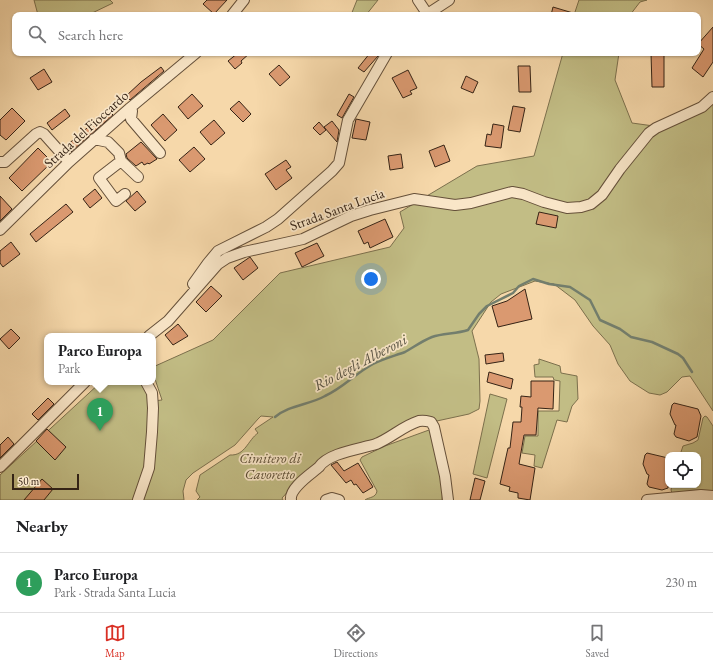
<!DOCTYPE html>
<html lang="en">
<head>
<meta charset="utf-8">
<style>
	:root { --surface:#fff; --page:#f6f6f6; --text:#202124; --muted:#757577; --line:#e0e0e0; --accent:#d93025 }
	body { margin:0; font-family:"EB Garamond",serif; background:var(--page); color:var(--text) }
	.controls { position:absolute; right:12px; bottom:12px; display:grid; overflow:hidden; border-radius:8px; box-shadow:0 1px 3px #0004 }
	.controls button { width:36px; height:36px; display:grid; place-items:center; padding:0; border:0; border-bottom:1px solid var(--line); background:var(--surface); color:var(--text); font:20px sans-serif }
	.scale { position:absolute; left:12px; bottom:10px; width:67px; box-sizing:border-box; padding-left:4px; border:2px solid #352315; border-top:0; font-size:11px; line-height:14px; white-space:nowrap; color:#352315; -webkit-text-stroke:3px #f9e6c8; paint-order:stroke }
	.you { position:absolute; left:371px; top:279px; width:14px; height:14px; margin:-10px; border:3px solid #fff; border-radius:50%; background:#1a73e8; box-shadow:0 0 0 6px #1a73e833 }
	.badge { display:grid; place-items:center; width:26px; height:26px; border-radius:50%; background:var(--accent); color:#fff; font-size:13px; font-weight:700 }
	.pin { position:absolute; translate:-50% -33px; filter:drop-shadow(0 1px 2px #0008) }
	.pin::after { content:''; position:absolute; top:21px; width:14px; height:12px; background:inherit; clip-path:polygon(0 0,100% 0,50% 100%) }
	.popup { position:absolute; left:44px; top:333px; width:112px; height:52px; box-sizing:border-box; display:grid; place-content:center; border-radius:8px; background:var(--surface); filter:drop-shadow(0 1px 3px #0005); font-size:13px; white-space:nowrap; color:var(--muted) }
	.popup b { font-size:15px; color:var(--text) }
	.popup::after { content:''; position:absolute; left:50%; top:100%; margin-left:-8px; border:8px solid transparent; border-top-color:var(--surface) }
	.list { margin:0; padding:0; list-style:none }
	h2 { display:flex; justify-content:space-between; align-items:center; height:52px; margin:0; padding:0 16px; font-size:17px }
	h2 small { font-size:13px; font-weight:400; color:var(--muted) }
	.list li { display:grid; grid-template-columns:26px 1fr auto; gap:12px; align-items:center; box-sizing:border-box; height:60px; padding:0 16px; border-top:1px solid var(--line) }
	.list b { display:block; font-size:15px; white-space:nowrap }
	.list p { margin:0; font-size:13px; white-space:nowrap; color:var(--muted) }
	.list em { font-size:13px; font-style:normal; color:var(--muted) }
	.icon { flex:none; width:22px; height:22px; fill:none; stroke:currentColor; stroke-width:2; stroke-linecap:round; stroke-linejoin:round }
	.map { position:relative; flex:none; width:713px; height:500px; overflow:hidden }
	.search { position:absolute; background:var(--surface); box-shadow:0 1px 3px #0004; left:12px; right:12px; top:12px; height:44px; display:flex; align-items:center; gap:10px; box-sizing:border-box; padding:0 14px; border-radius:8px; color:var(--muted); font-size:15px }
	.sheet { height:112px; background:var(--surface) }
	nav { display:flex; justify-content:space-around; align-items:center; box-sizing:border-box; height:56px; border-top:1px solid var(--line); background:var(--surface); font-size:11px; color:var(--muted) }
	nav a { display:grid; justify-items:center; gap:2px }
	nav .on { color:var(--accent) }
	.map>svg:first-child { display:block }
	.green { fill:#c2bd85; stroke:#7c704d }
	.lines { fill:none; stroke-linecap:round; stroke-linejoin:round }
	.stream { stroke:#737e6d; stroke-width:2.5 }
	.building { fill:#da9970; stroke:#352315 }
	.minor-casing { stroke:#65503a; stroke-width:12 }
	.minor { stroke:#f9e6c8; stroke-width:10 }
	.labels { text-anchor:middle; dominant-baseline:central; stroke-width:3.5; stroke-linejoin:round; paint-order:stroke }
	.street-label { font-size:14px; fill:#352315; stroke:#f9e6c8 }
	.park-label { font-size:14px; font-style:italic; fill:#584a31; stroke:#f9e6c8 }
	.water-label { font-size:15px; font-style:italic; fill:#545041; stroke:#f9e6c8 }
</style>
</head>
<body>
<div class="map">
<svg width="713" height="500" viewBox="0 0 713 500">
	<rect width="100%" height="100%" fill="#f6d8aa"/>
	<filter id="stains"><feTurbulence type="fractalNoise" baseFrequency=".005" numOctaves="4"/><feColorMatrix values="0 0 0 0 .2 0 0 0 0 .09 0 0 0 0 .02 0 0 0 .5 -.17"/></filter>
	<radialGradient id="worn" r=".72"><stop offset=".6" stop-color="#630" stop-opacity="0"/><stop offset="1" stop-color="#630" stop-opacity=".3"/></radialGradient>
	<path class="green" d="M34,0H110L113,3L88,15H38Z
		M357,0H378L366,15H351Z
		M579,0H647L640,2L630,15H574Z
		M563,53H619L615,80L632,123L661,127L713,97V411L690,376L682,377L667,392L660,395L649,393L630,381L618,364L610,345L593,326L575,300L554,284L535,281L501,294L491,302L472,331L479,359L480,401L479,409L469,414L423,424L309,469L282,498L283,500H197L200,497L196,491L200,475L230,455C245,456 248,440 258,433L255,429L273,417L261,416L258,419L235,445L193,473L186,480L183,491L184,500H0V475L101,382H145L153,401L162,400L153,373V367L213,340L280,273L390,247L404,228L400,212L477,166L534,156Z
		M539,359L560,366L561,373L577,376L578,399L572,406L567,422L557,420L542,468L534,466L535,455L522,453L525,436H538V411H559L560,381L554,380L553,377H535L534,365L539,364Z
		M490,394L507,399L487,478L473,474Z
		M705,416L707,417L713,426V493H672L671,490L672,485H698V455H680L683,446L693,443L698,440L703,418Z
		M429,430L432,433L443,488L442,500H365C369,497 376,498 377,491L360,460L362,457L385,446Z"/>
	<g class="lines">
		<path class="stream" d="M275,417C289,405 309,405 325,396C343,388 356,373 373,364C383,359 394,356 405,352C414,347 422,341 432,337C443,333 456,334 468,330L479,314L487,306L513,293L519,286L533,279L549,284L570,287L590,300L600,320L620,329L631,337L652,342L678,354L683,358L692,372"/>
	</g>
	<path class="building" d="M207,0H227L214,14L203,4Z
		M553,7L573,13V15H551Z
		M713,27V62L703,77L692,68L704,49L698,44Z
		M238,53H250L241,61L242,63L235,69L228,61Z
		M370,53H374L378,56L364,72L358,68Z
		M651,53H664V87H652Z
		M279,65L290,77L280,86L269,74Z
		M518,66H530L531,92H519Z
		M161,67L164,71L130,100L126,96L141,82Z
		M44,69L52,82L38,90L30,78Z
		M408,70L417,88L410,91L412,94L403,98L392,78Z
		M466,76L478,82L473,93L461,88Z
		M192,94L203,106L188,119L178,107Z
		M349,94L354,97L342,118L337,115Z
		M239,101L251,114L243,122L230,109Z
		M513,106L525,108L520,132L508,130Z
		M12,108L25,121L6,140L0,135V120Z
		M65,109L70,116L52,130L47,123Z
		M108,110L113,115L71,152L66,146Z
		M163,114L177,130L165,141L151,125Z
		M356,119L370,122L366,140L352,138Z
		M214,120L225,133L211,145L200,132Z
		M332,121L339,130L337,142L324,127Z
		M319,122L326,130L320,135L313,128Z
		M493,124L504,126L501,148L485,146L487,134L491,135Z
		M141,142L157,159L149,164L148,163L144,165L142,162L136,166L127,158L126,154Z
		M444,145L450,161L435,167L429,151Z
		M194,147L205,159L190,172L179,160Z
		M38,148L52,162L22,191L9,178Z
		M401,154L403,168L390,170L388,156Z
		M286,160L291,167L286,170L292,178L276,190L265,174Z
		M95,189L102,198L90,208L83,199Z
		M137,191L146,202L135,211L126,201Z
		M0,196L12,209L0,221Z
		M66,204L73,212L36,242L30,234Z
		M539,212L558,216L556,228L536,224Z
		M385,219L393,237L370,248L368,242L364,244L358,231Z
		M11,242L20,254L3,267L0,263V251Z
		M317,243L324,256L302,267L295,253Z
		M250,257L258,268L243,280L234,268Z
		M211,286L222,296L206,312L196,302Z
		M525,289L532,319L498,327L492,306L507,301Z
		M178,324L188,336L173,345L165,335Z
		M11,329L20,338L9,349L0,339Z
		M503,353L504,361L486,364L485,355Z
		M489,372L513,379L511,389L487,382Z
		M531,381H554L553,409L538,408L536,435H524L519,464L535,468L530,500L518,498V493L509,491L510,487L500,484L508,448H510L513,422H521L522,407H520L521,396L531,397Z
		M48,398L54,404L38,420L32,414Z
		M674,403L698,409L701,416L697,437L689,441L676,437L674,434L676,425H675L670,414L672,405Z
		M47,429L66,447L55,460L36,441Z
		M8,437L14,444L0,458V445Z
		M647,453L668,458V488L662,490L649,487L647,484L649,475L647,474L643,464L645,455Z
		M337,462L344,471L358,463L373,487L363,493L356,484L354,485L351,480L346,483L331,465Z
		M475,478L485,481L480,500H470Z
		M42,479L53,489L44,500H24Z"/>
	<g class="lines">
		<g class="minor-casing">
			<path id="minor" d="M418,0L428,15
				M232,15L244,0
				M426,15L449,0
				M130,108L132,111L131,119L160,153
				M94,139L108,142L119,153L121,161L138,177
				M121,161L99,178L116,201L125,194
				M0,162H5L36,134L40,132L44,134L69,162
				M0,230L69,162L130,108L196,53
				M193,284L208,263L218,251L266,227L278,219L332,171L339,163L348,120L387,53
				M149,336L168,321L218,264L227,258L244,252L303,239L351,216L370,210L414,199L455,205L471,203L512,192L523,194L544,202L567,208L581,207L591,204L602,195L620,169L649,133L656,128L702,107L713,97
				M0,467L85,382
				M138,500L149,468L152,432L153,408L152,393L146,382
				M291,500C289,488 311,474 319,467C328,453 360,449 376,444C391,438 403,426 419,421C424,420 427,421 431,422L434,427L445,476L448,500
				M326,500L332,498L339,500
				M647,500L701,495L713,496"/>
		</g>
		<use href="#minor" class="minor"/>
	</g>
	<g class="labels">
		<g class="street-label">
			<text transform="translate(86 129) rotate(-42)">Strada del Fioccardo</text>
			<text transform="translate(337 209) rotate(-20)">Strada Santa Lucia</text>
		</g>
		<g class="park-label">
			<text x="270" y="458">Cimitero di<tspan x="270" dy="16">Cavoretto</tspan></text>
		</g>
		<g class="water-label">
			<text transform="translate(360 362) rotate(-28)">Rio degli Alberoni</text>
		</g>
	</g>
	<rect width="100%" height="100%" filter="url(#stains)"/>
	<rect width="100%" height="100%" fill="url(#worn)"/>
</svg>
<div class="controls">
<button><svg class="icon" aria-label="locate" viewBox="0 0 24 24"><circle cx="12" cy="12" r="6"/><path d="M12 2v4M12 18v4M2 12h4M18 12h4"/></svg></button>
</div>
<div class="scale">50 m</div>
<div class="you"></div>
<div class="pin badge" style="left:100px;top:431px;background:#2e9e5b">1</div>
<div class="popup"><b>Parco Europa</b>Park</div>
<div class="search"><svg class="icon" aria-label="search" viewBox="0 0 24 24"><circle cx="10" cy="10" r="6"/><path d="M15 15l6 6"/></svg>Search here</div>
</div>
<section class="sheet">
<h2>Nearby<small></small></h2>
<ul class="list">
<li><span class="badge" style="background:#2e9e5b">1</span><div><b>Parco Europa</b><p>Park · Strada Santa Lucia</p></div><em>230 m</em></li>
</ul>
</section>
<nav>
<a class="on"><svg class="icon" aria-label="map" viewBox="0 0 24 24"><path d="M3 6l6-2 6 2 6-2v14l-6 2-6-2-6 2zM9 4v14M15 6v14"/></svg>Map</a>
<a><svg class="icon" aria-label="directions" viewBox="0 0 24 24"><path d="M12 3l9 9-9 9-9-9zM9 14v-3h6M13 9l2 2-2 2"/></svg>Directions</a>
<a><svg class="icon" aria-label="saved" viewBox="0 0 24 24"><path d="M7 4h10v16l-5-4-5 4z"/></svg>Saved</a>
</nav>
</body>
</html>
